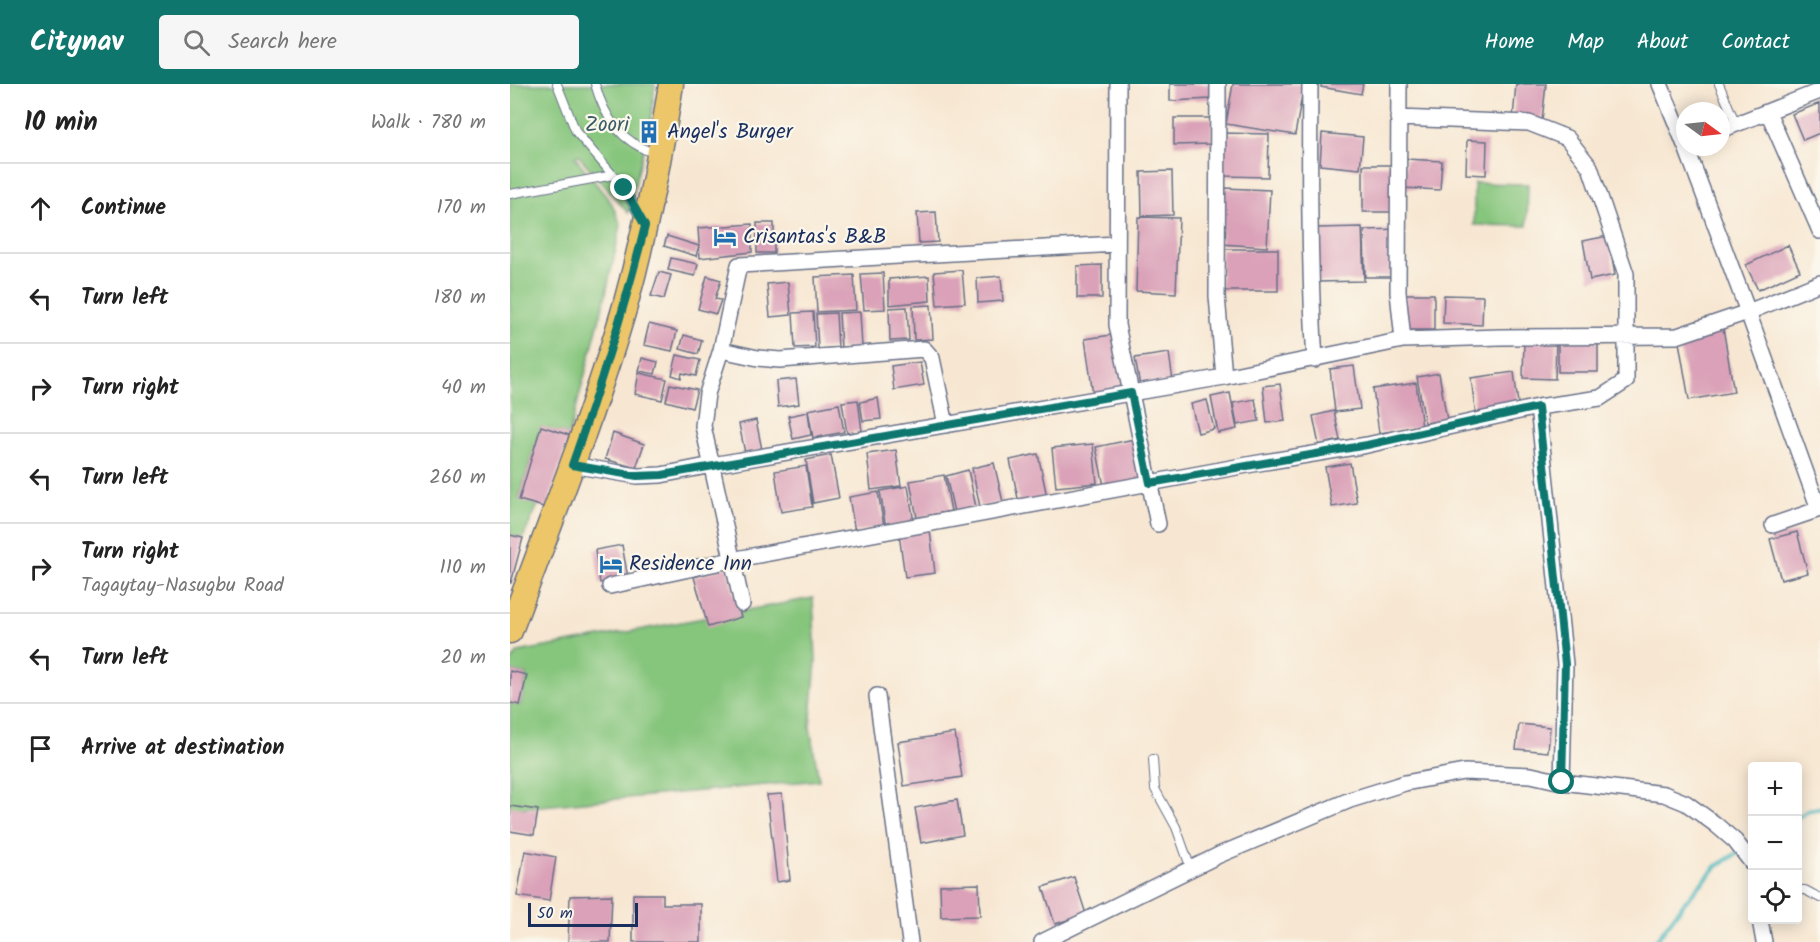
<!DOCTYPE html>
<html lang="en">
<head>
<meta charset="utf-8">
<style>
	:root { --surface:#fff; --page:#f6f6f6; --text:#222; --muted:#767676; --line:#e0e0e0; --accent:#0f766e }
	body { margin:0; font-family:Kalam,sans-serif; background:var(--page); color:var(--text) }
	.controls { position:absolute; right:18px; bottom:18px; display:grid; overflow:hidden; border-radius:6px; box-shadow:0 3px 15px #0003 }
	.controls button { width:54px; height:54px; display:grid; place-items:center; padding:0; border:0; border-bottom:2px solid var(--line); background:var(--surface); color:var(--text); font:30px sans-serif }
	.compass { position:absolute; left:1166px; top:18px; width:54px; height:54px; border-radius:50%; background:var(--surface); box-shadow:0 3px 15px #0003; rotate:105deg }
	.scale { position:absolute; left:18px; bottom:15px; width:110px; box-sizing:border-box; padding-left:6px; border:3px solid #1b2f5e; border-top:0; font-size:16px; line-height:21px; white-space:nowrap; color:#1b2f5e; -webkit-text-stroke:4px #fbf7ec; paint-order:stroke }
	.stop { position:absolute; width:18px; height:18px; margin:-14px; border:4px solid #0f766e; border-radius:50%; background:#fff }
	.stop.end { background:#0f766e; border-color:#fff; box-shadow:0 2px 6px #0008 }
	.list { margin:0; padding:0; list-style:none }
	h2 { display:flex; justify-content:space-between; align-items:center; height:78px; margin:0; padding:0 24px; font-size:26px }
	h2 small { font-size:20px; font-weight:400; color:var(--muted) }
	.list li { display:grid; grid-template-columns:39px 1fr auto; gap:18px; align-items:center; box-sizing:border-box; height:90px; padding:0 24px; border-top:2px solid var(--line) }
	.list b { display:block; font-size:22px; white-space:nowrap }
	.list p { margin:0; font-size:20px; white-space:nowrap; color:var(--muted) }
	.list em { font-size:20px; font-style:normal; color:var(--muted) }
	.icon { flex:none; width:33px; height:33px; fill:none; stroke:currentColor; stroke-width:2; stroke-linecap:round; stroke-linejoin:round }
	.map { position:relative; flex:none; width:1310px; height:858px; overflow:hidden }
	header { display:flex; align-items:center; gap:36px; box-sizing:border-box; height:84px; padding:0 30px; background:var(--accent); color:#fff }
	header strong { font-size:28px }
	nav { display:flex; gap:33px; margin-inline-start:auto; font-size:21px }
	.search { width:420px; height:54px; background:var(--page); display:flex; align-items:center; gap:15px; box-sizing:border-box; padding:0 21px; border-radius:6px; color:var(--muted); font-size:22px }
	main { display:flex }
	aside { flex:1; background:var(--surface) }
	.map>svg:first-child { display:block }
	.green { fill:#85c57c; stroke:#507a6d; stroke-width:1.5 }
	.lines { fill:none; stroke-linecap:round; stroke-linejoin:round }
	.stream { stroke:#45b5bc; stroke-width:4.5 }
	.building { fill:#daa1b8 }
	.lane-casing { stroke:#686f87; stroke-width:10 }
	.street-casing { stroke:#686f87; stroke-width:18 }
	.primary-casing { stroke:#686f87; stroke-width:27 }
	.lane { stroke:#fff; stroke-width:8 }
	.street { stroke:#fff; stroke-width:15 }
	.primary { stroke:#ecc669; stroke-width:24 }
	.route { stroke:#0f766e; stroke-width:8 }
	.labels { text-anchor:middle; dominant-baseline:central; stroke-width:4.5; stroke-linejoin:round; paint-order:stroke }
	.park-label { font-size:21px; fill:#3b5c67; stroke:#fbf7ec }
	.poi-label { font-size:21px; fill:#1b2f5e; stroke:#fbf7ec; text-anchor:start }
</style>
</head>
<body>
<header>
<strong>Citynav</strong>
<div class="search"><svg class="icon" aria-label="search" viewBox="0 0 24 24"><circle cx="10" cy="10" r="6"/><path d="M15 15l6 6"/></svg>Search here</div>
<nav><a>Home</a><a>Map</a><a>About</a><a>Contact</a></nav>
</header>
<main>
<aside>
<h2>10 min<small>Walk · 780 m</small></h2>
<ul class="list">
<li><svg class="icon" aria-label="ahead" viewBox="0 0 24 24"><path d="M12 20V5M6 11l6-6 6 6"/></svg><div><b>Continue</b></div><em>170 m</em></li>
<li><svg class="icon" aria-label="left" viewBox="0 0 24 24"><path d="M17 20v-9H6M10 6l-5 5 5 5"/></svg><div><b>Turn left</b></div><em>180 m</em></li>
<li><svg class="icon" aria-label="right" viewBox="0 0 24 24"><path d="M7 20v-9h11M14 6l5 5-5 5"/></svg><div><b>Turn right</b></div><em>40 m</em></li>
<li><svg class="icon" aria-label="left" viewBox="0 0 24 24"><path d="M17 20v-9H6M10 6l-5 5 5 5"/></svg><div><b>Turn left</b></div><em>260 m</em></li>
<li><svg class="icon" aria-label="right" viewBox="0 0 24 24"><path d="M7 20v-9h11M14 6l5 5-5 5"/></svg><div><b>Turn right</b><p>Tagaytay-Nasugbu Road</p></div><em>110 m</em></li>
<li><svg class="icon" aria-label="left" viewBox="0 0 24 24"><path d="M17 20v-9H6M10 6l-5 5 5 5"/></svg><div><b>Turn left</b></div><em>20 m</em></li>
<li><svg class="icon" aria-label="arrive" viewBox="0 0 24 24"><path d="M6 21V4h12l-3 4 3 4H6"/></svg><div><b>Arrive at destination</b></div></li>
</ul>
</aside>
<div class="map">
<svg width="1310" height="858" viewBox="0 0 1310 858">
	<rect width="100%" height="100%" fill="#fbf7ec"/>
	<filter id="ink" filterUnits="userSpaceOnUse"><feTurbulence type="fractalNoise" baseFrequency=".0167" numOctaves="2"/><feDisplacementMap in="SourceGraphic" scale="12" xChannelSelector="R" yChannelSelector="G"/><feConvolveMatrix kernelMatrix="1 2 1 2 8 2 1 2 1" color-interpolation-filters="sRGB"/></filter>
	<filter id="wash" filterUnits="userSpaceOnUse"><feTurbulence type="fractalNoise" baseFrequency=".008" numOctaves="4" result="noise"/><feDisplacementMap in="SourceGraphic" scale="24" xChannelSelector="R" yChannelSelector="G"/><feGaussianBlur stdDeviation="1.35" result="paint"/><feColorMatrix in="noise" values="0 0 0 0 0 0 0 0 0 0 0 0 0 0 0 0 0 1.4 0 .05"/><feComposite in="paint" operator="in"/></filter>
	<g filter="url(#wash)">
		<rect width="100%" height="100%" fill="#f7e7d2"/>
		<path class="green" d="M0,0H145L141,35L118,129L68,71L65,73L102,120L111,141L95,214L59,351L31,343L9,415L28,421L13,454L0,451Z
			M964,99L1018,100L1017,142L964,141Z
			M303,514L306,578L300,644L309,696L0,725V619L10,621L17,591L0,587V579L8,568Z"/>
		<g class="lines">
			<path class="stream" d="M1288,733L1300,726L1310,724
				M1145,858L1174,819L1207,782L1242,760"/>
		</g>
		<g id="blocks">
			<path class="building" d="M660,0H702V15L660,17Z
				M723,0H794L785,51L716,40Z
				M811,0H853L851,10L811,3Z
				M1006,0H1036L1032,37L1003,34Z
				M1310,19V49L1293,56L1282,30Z
				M664,34H702V60L664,61Z
				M136,41L144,42L142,57L134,55Z
				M714,49L759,50L758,93L713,92Z
				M812,49L853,53L850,85L810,81Z
				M957,56L977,57L976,91L956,90Z
				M896,75L932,77L930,106L894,104Z
				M853,81H889L888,128H853Z
				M662,87L663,131L632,132L631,88Z
				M714,104L760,106L757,163L711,160Z
				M426,128L428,158L409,159L407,129Z
				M628,133L669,134L666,209L626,207Z
				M247,139H264V169H247Z
				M242,140V168L190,174L188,144Z
				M852,143L854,197L807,198L806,144Z
				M890,145V193H855L854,146Z
				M157,152L189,162L186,172L154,162Z
				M1098,152L1105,191L1080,196L1073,157Z
				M1278,161L1290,187L1248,206L1236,181Z
				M711,165H768V207H711Z
				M161,174L188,180L185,192L158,186Z
				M592,181V214H567V182Z
				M452,186L455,219L427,221L424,188Z
				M149,188L161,191L154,215L141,212Z
				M373,189L375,225L354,226L351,190Z
				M344,191L346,226L307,228L305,193Z
				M197,192L211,196L205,215L211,216L206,230L188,225Z
				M419,192L420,217L379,221V195Z
				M491,192L493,217L468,219L467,194Z
				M278,198L281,231L260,233L257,200Z
				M895,210H924V246H895Z
				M934,211L973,212L972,241L933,239Z
				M421,221L423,255L404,256L403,222Z
				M397,223L399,256L380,257L379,224Z
				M303,228L305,263L285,264L283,229Z
				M350,228L352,263L331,265L329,229Z
				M326,229L328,264L308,265L306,230Z
				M139,240L167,247L162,267L134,261Z
				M1213,244L1224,308L1179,316L1168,252Z
				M614,249L622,305L583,310L575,255Z
				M174,251L192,256L188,270L170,265Z
				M1048,256L1088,257V288H1048Z
				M1014,257L1046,258L1045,295L1013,294Z
				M659,269L663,297L630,302L625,274Z
				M167,271L190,276L186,292L172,289L171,294L162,291Z
				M132,274L148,278L145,290L129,287Z
				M410,278L414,301L384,306L381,282Z
				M844,282L850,325L825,328L820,285Z
				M1004,288L1009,327L966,333L961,294Z
				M129,289L157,295L152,316L125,310Z
				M929,289L937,336L915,339L907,293Z
				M286,295L289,320L268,323L266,297Z
				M906,299L912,343L869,349L863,305Z
				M160,300L187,306L182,324L156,317Z
				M770,300L775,337L757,339L753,302Z
				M720,309L727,345L708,349L701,313Z
				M368,314L371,335L353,337L350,318Z
				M745,315L749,337L727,341L723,319Z
				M348,316L352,347L337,349L332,318Z
				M697,316L704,345L688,349L681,320Z
				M329,320L334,348L303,354L298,326Z
				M824,327L830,356L809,361L803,332Z
				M298,328L301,351L283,355L278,332Z
				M246,336L252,366L235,369L229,340Z
				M31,342L59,351L37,424L9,416Z
				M103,349L134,360L126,384L95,375Z
				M629,354L638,398L595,407L586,363Z
				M583,360L587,399L546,403L542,364Z
				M386,366L391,402L361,406L357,370Z
				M528,370L537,413L509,419L500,376Z
				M321,371L329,414L303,419L296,376Z
				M484,379L493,418L470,423L462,384Z
				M840,379L847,419L822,423L815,383Z
				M296,382L302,423L271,428L265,387Z
				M458,386L466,423L444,428L436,392Z
				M434,391L441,427L407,434L400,397Z
				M398,402L404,439L376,444L370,407Z
				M368,408L374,442L345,448L339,413Z
				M420,446L425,489L395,493L389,450Z
				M1287,448L1298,489L1271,496L1260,455Z
				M0,451L13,454L1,499H0Z
				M112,461L118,494L90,499L85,466Z
				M217,483L231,533L198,543L184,493Z
				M0,587L17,591L10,621L0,619Z
				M1009,640L1040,643L1038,668L1006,665Z
				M445,649L452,693L394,702L388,658Z
				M272,710L280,796L267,798L257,711Z
				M447,716L453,751L411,759L405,724Z
				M0,722L28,726L24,751L0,747Z
				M15,767L46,773L39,817L7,812Z
				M564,793L576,830L545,840L533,803Z
				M469,800L470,832L431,833L430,801Z
				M123,810H153V820H191V858H123Z
				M102,811L100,858H58L60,812Z"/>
		</g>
	</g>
	<g filter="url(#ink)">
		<use href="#blocks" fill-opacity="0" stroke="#686f87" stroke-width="1.5"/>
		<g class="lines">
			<g class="lane-casing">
				<path id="lane" d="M47,0L66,48L114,104L131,135
					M85,0C95,35 111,58 146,70
					M1209,0L1226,40
					M0,110L104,91
					M643,675L645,705L666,743L681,785
					M1288,806H1295L1310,814"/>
			</g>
			<g class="street-casing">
				<path id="street" d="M608,0L607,241L648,440
					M708,0L707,212L714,293
					M800,0C799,92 799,184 805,276
					M889,0L888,208L893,256
					M1150,0L1175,61
					M1258,28L1310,147
					M1211,46L1310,7
					M1176,63L1238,228L1309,425
					M211,266L248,274L270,276L414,265L422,274L436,341
					M1028,323L1055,580L1052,698
					M62,381L127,392L151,391L202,381L714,293L893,256L991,253L1167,252L1238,228L1310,199
					M1263,441L1310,425
					M100,502L221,476L743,380L857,361L1028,323L1090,314L1116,297V190L1080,83L1057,54L1019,39L888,34
					M232,520L193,342L197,310L211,266L229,181L607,160
					M367,612L400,858
					M1250,836L1254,858
					M532,858L709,771L840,716L895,699L954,688L1021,691L1052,698L1154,710L1176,719L1205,740L1225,757L1242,779"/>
			</g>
			<g class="primary-casing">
				<path id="primary" d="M0,547C40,439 83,332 115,222C135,149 150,75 161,0"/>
			</g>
			<use href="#lane" class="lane"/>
			<use href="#street" class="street"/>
			<use href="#primary" class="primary"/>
		</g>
	</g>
	<g class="lines" filter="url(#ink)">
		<path class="route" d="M114,104L135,142C115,223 90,302 62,381L127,392L152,391L621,309L640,399L857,361L1028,323L1055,580L1052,698"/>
	</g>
	<defs>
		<g id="building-bare" transform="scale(1.8)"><path d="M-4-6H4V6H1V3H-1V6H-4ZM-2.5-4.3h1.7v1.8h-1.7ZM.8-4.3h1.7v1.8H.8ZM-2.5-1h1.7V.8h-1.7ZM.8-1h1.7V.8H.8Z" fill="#1f6fb2" stroke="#fbf7ec" stroke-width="2.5" paint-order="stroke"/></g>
		<g id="hotel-bare" transform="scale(1.8)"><path d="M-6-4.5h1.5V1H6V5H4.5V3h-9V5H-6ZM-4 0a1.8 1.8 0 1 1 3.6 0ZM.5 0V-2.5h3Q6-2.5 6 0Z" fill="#1f6fb2" stroke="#fbf7ec" stroke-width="2.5" paint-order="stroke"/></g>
	</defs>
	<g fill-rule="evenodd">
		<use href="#building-bare" x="139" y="48"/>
		<use href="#hotel-bare" x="215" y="153"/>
		<use href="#hotel-bare" x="101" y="480"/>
	</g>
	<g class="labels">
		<g class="park-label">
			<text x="97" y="41">Zoori</text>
		</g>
		<g class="poi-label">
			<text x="157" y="48">Angel's Burger</text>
			<text x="233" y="153">Crisantas's B&amp;B</text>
			<text x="119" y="480">Residence Inn</text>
		</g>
	</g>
</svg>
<div class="controls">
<button>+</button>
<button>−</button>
<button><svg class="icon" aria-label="locate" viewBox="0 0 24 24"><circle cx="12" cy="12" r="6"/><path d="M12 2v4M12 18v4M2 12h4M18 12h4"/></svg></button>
</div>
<svg class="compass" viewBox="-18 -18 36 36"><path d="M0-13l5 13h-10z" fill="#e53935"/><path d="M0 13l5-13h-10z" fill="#767676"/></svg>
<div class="scale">50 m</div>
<div class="stop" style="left:1052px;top:698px"></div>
<div class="stop end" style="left:114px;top:104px"></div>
</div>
</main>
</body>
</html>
